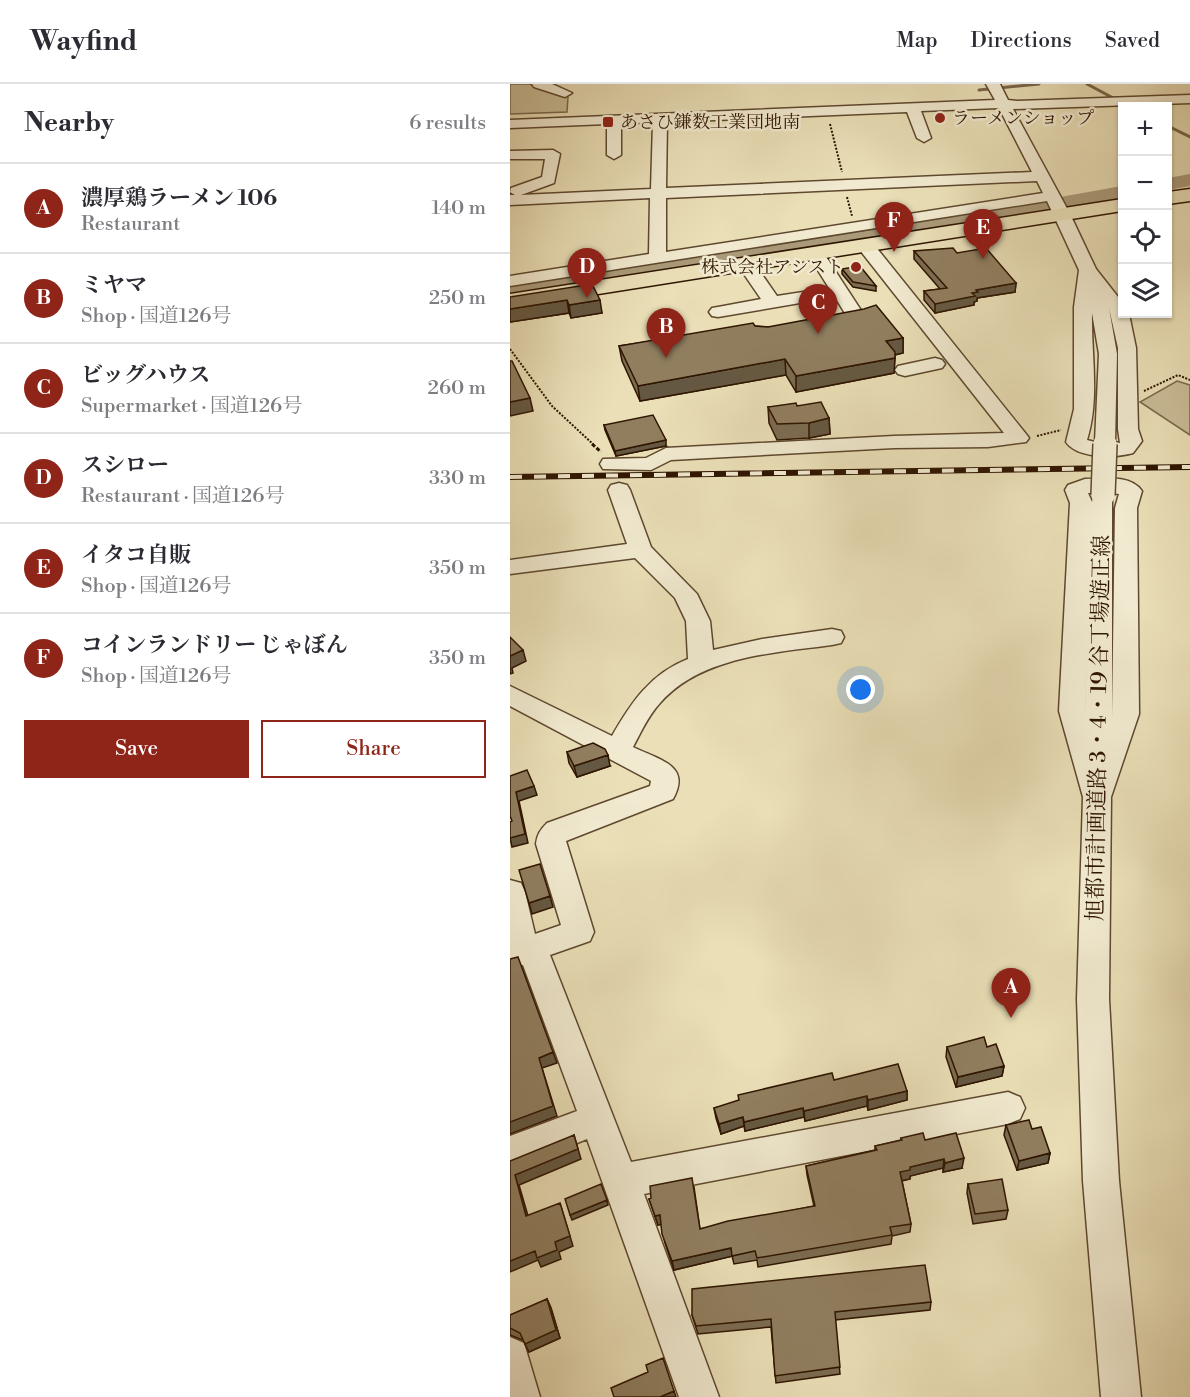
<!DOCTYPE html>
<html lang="en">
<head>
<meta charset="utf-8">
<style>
	:root { --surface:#fff; --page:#f7f7f7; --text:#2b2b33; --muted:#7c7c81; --line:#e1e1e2; --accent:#8f2418 }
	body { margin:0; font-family:"Libre Bodoni","Noto Serif JP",serif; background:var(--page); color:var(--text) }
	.controls { position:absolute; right:18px; top:18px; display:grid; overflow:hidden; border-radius:0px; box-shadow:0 2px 4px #0004 }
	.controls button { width:54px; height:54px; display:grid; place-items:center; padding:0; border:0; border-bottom:2px solid var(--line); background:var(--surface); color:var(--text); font:30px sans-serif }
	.you { position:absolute; left:351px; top:606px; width:21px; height:21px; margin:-15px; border:4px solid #fff; border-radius:50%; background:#1a73e8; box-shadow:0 0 0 9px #1a73e833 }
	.badge { display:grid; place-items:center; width:39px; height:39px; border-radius:50%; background:var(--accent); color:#fff; font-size:20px; font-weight:700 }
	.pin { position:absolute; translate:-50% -50px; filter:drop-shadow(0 2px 3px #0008) }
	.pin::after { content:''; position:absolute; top:32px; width:21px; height:18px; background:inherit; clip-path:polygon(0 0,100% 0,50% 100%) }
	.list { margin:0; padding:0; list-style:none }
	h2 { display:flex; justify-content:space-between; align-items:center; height:78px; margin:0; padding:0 24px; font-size:26px }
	h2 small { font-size:20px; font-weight:400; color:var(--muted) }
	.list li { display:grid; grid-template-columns:39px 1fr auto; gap:18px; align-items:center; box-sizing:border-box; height:90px; padding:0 24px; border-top:2px solid var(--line) }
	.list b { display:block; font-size:22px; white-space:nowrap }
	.list p { margin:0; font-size:20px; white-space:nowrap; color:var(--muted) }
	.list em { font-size:20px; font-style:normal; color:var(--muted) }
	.actions { display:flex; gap:12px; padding:18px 24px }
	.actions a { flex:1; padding:14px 0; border:2px solid var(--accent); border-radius:0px; text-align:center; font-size:21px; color:var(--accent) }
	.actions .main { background:var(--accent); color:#fff }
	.icon { flex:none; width:33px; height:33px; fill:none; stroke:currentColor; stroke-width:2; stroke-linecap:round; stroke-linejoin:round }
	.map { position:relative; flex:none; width:680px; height:1313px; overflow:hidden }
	header { display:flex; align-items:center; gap:36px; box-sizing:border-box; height:84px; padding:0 30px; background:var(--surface); border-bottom:2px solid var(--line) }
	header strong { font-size:28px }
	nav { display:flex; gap:33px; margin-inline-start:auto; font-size:21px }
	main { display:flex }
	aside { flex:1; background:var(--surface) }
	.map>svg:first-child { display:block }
	.green { fill:#cabd98; stroke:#7c694c; stroke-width:1.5 }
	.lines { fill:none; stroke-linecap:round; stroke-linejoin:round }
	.stream { stroke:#796549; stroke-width:3 }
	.river { fill:#aa9a79; fill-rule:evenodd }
	.minor-casing { stroke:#5e482e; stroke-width:3 }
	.highway-casing { stroke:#2f1500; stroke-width:3 }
	.path-far1 { stroke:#2f1500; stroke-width:2; stroke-dasharray:2 1.5; stroke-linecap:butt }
	.path { stroke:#2f1500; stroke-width:3; stroke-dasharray:4 2; stroke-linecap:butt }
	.minor { fill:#f1ead0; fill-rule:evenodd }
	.highway { fill:#eadfb7; fill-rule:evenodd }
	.rail-casing { stroke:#2f1500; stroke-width:6 }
	.rail { stroke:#f1ead0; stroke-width:4; stroke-dasharray:12; stroke-linecap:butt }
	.minor-bridge-casing { stroke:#5e482e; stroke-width:26; stroke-linecap:butt }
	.minor-bridge { stroke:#f1ead0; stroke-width:23 }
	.wall { fill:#7c6c52; stroke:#2f1500; stroke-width:1.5 }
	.shaded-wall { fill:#655842; stroke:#2f1500; stroke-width:1.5 }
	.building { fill:#907e5f; stroke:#2f1500; stroke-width:1.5 }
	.poi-dot { fill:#8f2418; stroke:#f1ead0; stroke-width:2 }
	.labels { text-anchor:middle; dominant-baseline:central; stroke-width:5; stroke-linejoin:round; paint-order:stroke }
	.far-poi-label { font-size:18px; fill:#2f1500; stroke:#f1ead0; text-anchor:start }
	.street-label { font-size:22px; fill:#2f1500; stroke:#f1ead0 }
</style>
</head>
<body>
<header>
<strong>Wayfind</strong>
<nav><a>Map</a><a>Directions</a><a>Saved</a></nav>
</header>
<main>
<aside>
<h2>Nearby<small>6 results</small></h2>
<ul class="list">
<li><span class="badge">A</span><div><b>濃厚鶏ラーメン 106</b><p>Restaurant</p></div><em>140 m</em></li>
<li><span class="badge">B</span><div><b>ミヤマ</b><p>Shop · 国道126号</p></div><em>250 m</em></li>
<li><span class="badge">C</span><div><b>ビッグハウス</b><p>Supermarket · 国道126号</p></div><em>260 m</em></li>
<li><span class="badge">D</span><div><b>スシロー</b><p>Restaurant · 国道126号</p></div><em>330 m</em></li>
<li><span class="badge">E</span><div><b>イタコ自販</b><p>Shop · 国道126号</p></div><em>350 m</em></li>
<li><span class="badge">F</span><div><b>コインランドリー じゃぼん</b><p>Shop · 国道126号</p></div><em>350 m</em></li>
</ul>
<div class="actions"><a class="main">Save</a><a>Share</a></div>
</aside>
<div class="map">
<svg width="680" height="1313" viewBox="0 0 680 1313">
	<rect width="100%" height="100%" fill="#eadfb7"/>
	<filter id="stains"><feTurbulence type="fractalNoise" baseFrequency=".00333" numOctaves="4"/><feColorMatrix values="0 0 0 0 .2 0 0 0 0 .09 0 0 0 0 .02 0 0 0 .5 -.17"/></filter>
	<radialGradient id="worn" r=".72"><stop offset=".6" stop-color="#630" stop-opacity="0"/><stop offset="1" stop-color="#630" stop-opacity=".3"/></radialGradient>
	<path class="green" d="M0,0H19L58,13L57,28L0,30Z
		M667,297L680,301V351L630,318Z"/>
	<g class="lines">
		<path class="stream" d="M577,0L618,22
			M469,6L529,0
			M658,42L680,53"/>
		<path class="river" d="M680,90V102L658,106V94Z
			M612,102V114L522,130L0,210V196L522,118Z"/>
		<g class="minor-casing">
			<path id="minor" d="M22,0H42L62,9L55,13L24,3Z
				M476,0H490L498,16L507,17L680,11V19L503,25L560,130L586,185L612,218V230H619L626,264L628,345L632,357L623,369C605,374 568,375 556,358L564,325V223L569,186L537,117L0,202V192L139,170L140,114L0,121V111H5L0,108L1,104L32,93L35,75H0V67L43,66L50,70L44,99L11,111L141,105L143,38L111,40V71L104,75L97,71V40L0,44V36L485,16ZM489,24L522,88L156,104L157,38L397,28L407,54L414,58L421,54L411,27ZM527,97L533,109L156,168V114ZM599,224L608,264V345L610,359L605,358L607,270ZM582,229L589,270L585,358L577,356C590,314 581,272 582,229Z
				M355,156L361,157L516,350L519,354L516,358L478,363L384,364L161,376L141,386L93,385L90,380L93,375L136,374L156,364L384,352L494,349L349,165L347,161Z
				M305,164L311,165L356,234L353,238L321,244L315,243L312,239L315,235L336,231L325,213L208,233L202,232L199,228L202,224L208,223L251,215L227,180L230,176H242L267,212L319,204L297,169Z
				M425,274L432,276L435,280L432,284L395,292L388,290L385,286L388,282Z
				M575,395C593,395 620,390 632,407L627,424L629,630L601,713L599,915L609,1097L631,1313H591L573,1097L567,915L573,713L549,627L560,419L555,406L558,401ZM578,409H584L582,418ZM602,409L609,410L605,424L602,633ZM579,503L575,628V627Z
				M109,399L117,401L120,406L141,463L187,510L200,537L203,566L252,555L322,545L331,547L334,553L331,559L322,561C264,569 191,572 150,619C138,632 131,648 123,663C149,676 182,681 163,715L56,757L84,848L80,857L40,871L121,1078L498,1008L510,1013L515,1024L510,1035L498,1040L134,1110L209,1313H169L77,1055L0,1086V1052L67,1027L13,881L0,885V796L11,799L15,808L25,850L51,841L26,760C27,751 30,746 37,739L140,702L141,697L0,622V602L102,652C121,619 140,590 178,575L176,537L165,514L125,474L0,490V476L117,460L98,406L101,401Z
				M0,1253L14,1259L30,1313H0Z"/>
		</g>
		<g class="highway-casing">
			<path id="highway" d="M680,105V117L658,120V108Z
				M612,115V127L0,224V210Z"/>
		</g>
		<path class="path-far1" d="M320,40L332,88
			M337,113L342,132
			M0,265L42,322L84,361
			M634,307L668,291L680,296
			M527,352L551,346"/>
		<path class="path" d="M82,360L91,368"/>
		<use href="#minor" class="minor"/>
		<use href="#highway" class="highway"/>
		<g class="rail-casing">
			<path id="rail" d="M0,393L680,383"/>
		</g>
		<use href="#rail" class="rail"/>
		<g class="minor-bridge-casing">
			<path id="minor-bridge" d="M593,411L595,360"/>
		</g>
		<use href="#minor-bridge" class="minor-bridge"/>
	</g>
	<path class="wall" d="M404,167L447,169L506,199L505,208L467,214V217L464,218V221L425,229L414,216V207L430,205L404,175Z
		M332,185L366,202V207L343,203L332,190Z
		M82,200L92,229L61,234L59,229L0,238Z
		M245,242L393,254V269L385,271L384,289L286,308L276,291L130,317L112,277L109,262Z
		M287,322L319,334L320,350L299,354L267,356L259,339L258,323Z
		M94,341L156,362L106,372L95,346Z
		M57,668L100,682L67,693L59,679Z
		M437,963L494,982L492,992L446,1003L436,973Z
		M324,996L397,1007V1016L358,1026L357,1022L295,1037L294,1033L235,1047L234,1042L211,1050L206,1034L204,1024Z
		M496,1041L522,1045L540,1069L538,1079L507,1086L494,1051Z
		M391,1054L415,1056L452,1084L433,1088V1084L400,1092V1095L392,1097L401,1140L400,1148L382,1152L381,1160L248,1183L247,1176L224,1180L222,1172L164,1186L155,1159L151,1140L148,1141L139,1115L184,1103L190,1145L304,1122L297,1091L296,1082L365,1066V1062L391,1056Z
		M458,1100L498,1126L496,1135L463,1140L457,1109Z
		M37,1215L41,1224L50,1254L19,1268L13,1256L0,1251V1231Z
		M421,1218L420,1226L325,1236L330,1290L266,1299L261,1243L188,1250L182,1231Z"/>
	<path class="shaded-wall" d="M506,199L505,208L467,214V217L464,218V221L425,229V220L466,206Z
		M57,216L59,229L0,238V225Z
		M90,216L92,229L61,234L59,221Z
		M393,254V269L376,273V257Z
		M385,274L384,289L286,308V292Z
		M275,275L276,291L130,317L128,302Z
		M20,314L23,327L0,332V318Z
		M319,334L320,350L299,354V339Z
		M156,356V362L106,372L105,367Z
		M13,566L16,577L2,584L3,589L0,590V572Z
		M98,671L100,682L67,693L64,682Z
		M24,702L27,711L9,717L18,759L2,763L0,754L6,708Z
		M40,812L43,823L22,830L19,819Z
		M43,968L47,979L32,984L47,1032L0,1050V1038L29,974Z
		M494,982L492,992L446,1003L448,993Z
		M397,1007V1016L358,1026V1016Z
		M357,1012V1022L295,1037L294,1027Z
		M293,1024L294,1033L235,1047L234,1038Z
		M233,1033L234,1042L211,1050L209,1040Z
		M64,1051L71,1075L9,1101L21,1142L16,1132L5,1091Z
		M540,1069L538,1079L507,1086L509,1077Z
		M454,1074L452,1084L433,1088L435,1079Z
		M434,1075L433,1084L400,1092V1095L390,1097V1088L400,1083Z
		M97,1116L98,1121L62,1136L60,1131Z
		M50,1119L63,1162L49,1168L51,1175L31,1183L28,1176L0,1188V1177L45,1158Z
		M150,1131L152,1140L148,1141L145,1132Z
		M221,1164L223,1172L164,1186L162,1177Z
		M37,1215L41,1224L50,1254L19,1268L15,1260Z
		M164,1307L166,1313H150Z"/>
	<path class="building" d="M443,164L447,169L476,164L506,199L466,206L468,208L462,209L465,212L425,220L414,207L437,204L404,167Z
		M350,182L366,202L343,198L332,185Z
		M82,200L90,216L59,221L57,216L0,225V213Z
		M366,221L393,254L376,257L385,268V274L286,292L275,275L128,302L109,262L243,239L245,242L258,243L354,225Z
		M0,277H2L20,314L0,318Z
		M311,318L319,334L299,339L267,340L258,323L286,319L287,322Z
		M143,331L156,356L105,367L94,341Z
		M0,553L13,566L0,572Z
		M83,659L95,665L98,671L64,682L57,668Z
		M17,686L24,702L6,708L15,750L0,754V738L2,737L0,732V692Z
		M30,780L40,812L19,819L9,786Z
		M8,873L43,968L29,974L43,1022L0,1038V875Z
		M474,953L477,963L486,960L494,982L448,993L437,963Z
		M388,980L397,1007L358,1016L357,1012L294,1027L293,1024L234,1038L233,1033L209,1040L204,1024L229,1016L228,1011L322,989L324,996Z
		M519,1036L522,1045L531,1043L540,1069L509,1077L496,1041Z
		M413,1049L415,1056L446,1049L454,1074L435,1079L434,1075L400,1083V1086L390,1088L401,1140L380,1143L382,1151L247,1174L245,1167L222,1172L221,1164L162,1177L152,1150L150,1131L145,1132L139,1115L141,1114L140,1102L182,1094L190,1145L218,1137L305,1122L296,1082L367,1066L365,1062L392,1056L391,1054Z
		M64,1051L68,1065L5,1091L16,1132L50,1119L60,1152L45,1158L47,1166L27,1174L25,1167L0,1177V1077Z
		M492,1095L498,1126L465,1130L458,1100Z
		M91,1100L97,1116L60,1131L55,1115Z
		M415,1181L421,1218L325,1228L330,1283L265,1292L261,1235L186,1242L182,1231V1205Z
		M37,1215L46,1246L15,1260L10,1249L0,1244V1231Z
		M153,1274L164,1307L150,1313H104L101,1304L138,1288L136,1281Z"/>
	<g class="poi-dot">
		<circle cx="430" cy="34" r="6"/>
		<rect x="92" y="32" width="12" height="12" rx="3"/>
		<circle cx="346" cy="183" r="6"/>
	</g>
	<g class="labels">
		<g class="far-poi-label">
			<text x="442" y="34">ラーメンショップ</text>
			<text x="110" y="38">あさひ鎌数工業団地南</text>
			<text x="334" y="183" text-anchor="end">株式会社アシスト</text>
		</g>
		<g class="street-label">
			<text transform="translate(589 644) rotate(-89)">旭都市計画道路 3・4・19 谷丁場遊正線</text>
		</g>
	</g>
	<rect width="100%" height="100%" filter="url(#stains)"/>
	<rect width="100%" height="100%" fill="url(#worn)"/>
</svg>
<div class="controls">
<button>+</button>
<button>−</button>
<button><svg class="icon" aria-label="locate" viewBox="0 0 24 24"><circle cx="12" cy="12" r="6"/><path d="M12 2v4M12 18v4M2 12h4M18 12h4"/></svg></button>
<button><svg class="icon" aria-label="layers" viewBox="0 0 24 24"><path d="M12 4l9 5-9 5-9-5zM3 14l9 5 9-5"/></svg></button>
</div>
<div class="you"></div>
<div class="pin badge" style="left:501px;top:934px">A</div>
<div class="pin badge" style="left:156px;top:274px">B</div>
<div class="pin badge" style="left:308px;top:250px">C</div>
<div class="pin badge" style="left:77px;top:214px">D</div>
<div class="pin badge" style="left:473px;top:175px">E</div>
<div class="pin badge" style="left:384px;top:168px">F</div>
</div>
</main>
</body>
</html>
